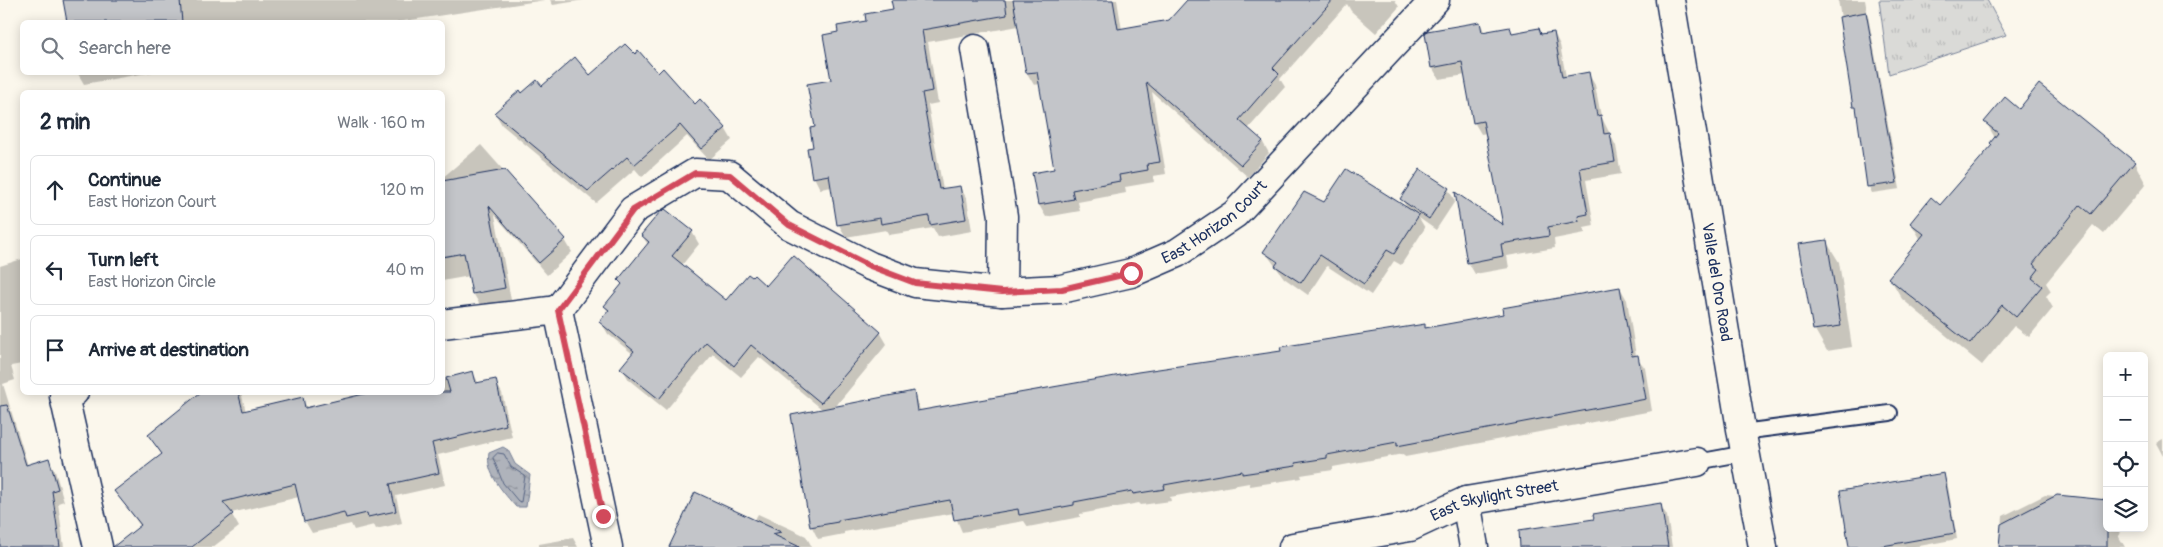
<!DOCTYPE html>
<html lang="en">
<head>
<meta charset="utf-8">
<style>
	:root { --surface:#fff; --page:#f6f6f7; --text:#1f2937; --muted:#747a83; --line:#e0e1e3 }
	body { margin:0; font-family:Pangolin,sans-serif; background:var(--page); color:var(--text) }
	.controls { position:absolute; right:15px; bottom:15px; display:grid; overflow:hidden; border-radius:8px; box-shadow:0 2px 12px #0003 }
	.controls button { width:45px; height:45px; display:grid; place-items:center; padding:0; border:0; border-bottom:1px solid var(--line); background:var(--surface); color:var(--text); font:25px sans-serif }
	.stop { position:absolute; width:15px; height:15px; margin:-11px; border:4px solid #d1495b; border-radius:50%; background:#fff }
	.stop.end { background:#d1495b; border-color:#fff; box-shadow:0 1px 5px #0008 }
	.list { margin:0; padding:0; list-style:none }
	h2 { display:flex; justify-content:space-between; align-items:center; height:65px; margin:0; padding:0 20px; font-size:21px }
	h2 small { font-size:16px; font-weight:400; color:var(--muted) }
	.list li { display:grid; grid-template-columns:32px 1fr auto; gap:15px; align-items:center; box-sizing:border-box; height:70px; margin:0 10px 10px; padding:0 10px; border:1px solid var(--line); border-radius:8px }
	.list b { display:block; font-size:19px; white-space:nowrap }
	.list p { margin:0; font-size:16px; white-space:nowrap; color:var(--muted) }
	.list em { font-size:16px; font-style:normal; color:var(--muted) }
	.icon { flex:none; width:28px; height:28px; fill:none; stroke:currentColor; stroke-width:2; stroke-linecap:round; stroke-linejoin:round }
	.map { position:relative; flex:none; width:2163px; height:547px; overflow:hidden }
	.search { position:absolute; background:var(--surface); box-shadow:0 2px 12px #0003; left:20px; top:20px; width:425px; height:55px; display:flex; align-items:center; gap:12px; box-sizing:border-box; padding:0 18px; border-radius:8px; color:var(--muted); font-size:19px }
	.panel { position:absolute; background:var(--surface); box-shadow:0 2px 12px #0003; left:20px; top:90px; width:425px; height:305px; border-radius:8px }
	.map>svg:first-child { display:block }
	.grass { fill:url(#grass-tufts); stroke:#7a849a }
	.water { fill:url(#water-ripples); stroke:#747e96 }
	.shadow { fill:#0003; fill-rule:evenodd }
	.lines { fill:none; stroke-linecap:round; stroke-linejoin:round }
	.shore { stroke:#566483; stroke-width:1 }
	.building { fill:#c3c5c9; stroke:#1b2f5e }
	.lane-casing { stroke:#1b2f5e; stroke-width:18 }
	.street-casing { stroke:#1b2f5e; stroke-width:31 }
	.secondary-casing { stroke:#1b2f5e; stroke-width:31 }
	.lane { stroke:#fbf7ec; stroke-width:14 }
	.street { stroke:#fbf7ec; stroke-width:28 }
	.secondary { stroke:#fbf7ec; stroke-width:28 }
	.route { stroke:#d1495b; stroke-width:6 }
	.labels { text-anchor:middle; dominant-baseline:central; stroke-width:4; stroke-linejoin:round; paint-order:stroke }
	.street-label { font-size:16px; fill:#1b2f5e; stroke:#fbf7ec }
</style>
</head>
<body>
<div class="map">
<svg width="2163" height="547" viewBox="0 0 2163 547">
	<defs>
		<pattern id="grass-tufts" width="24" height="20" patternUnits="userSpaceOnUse" patternTransform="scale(1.25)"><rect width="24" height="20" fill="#dadad7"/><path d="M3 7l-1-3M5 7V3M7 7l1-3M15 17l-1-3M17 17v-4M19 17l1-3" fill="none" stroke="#babbbb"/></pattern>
		<pattern id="water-ripples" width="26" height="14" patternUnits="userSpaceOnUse" patternTransform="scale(1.25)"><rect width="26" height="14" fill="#afb3bb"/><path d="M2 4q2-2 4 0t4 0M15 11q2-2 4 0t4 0" fill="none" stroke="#8e929b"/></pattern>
	</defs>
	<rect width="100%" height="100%" fill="#fbf7ec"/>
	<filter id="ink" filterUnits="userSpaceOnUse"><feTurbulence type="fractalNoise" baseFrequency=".02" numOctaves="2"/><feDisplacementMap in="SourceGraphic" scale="10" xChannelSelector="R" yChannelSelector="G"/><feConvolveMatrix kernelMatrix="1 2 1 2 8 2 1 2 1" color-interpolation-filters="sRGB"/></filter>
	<g filter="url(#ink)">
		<path class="grass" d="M1879,0H1987L2006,35L1889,74Z"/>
		<path class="water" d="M503,447L508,450L515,464L530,475L526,507H516C504,493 485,473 489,453Z"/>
		<path class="shadow" d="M76,0H545L397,22H68L65,2Z
			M550,0H584L553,5Z
			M892,0H1117L1122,30L1169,21L1188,0H1395L1399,7L1376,33L1351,11L1347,4L1280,79L1285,87L1248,129L1262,141L1269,153L1248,177L1152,92L1166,174L1153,176L1154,182L1125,187L1126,193L1078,202L1080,211L1046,217L1039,205L1034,174L1055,170L1040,84L1034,85L1027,73L1019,26L928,42L938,103L928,105L943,190L960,187L967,199L972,231L938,237L933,228L889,235L886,230L846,237L839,225L832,187L820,189L814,177L816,128L832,81L840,33L894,10Z
			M1838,0H1865L1900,189L1872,193L1869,187Z
			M1480,23L1485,33L1510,28L1513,34L1539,30L1542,35L1554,33L1560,45L1566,77L1588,73L1595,85L1601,116L1616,146L1621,174L1586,180L1594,226L1584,228L1585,233L1554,239L1555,248L1507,256L1509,268L1475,274L1468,262L1505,227L1487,133L1481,134L1474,122L1466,75L1439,79L1432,67Z
			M77,72H153L84,84Z
			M590,77L694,106L725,128L732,140L709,160L687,136L642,177L635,169L596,203L502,125L495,113L522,95L542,87Z
			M2020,110L2134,162L2146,184L2104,234L2093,225L2046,283L2051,291L2046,296L2053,308L2029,337L2014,326L1982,365L1902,299L1890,278L1921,240L1911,223L1941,207L1993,146L1995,138L1986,122Z
			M481,145L565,240L572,252L547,275L495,215L511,300L480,305L473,293L470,276L442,281V178Z
			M1448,189L1455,201L1436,230L1419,218L1425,228L1401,265L1394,261L1371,295L1327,266L1308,295L1284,278L1265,252L1324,204L1408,210L1402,199ZM1273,257L1283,266L1273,260Z
			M692,232L699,244L682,265L727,301L767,288L880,332L887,344L834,408L913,392L921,412L1283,353L1424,325L1426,329L1504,315L1620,288L1627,300L1636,356L1645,368L1652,411L1405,457L1403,454L1333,467V470L1301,475L1302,478L1250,486L1249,483L1170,497L1171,501L1141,505L1139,503L1080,514V517L1028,527L1024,521L962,532L954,513L844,532V534L818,539L812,527L792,416L823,410L759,357L741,377L713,354L666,410L629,380L622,368L633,354L608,334L601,322L608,312L605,306L622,286L619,280L648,245L642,235Z
			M1826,241L1839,262L1852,347L1827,351L1815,330Z
			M22,259V364L11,366L15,380L3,384L28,466L48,459L55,471L64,501L58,503L64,547H0V266Z
			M473,373L479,384L495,381L502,393L512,437L438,455L445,485L396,496L402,523L376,529L374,525L354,530L351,524L312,533L305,521L299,497L231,513L239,527L213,547H131L141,527L116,492L162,455L149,435L203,392H241L246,412L302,399L308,409L442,392V380Z
			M2163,439V456L2156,443Z
			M1943,474L1947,481L1957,539L1914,547H1850Z
			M2045,495L2107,501V528H2120L2119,537L2125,547H2000L2003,516Z
			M1660,504L1667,516L1672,547H1556L1596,520Z
			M758,514L806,536L812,547H676L754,521Z
			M573,538L578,547H539V544Z"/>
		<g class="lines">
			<path class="shore" d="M498,453L504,454L511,467L525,476L521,502L518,501L503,483L493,458Z"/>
		</g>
		<path class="building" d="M63,0H180L182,22H67Z
			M891,0H1005L1007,15L922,30L932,91L922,93L939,189L960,186L966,219L930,225L929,216L881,224L880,218L837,225L829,175L812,178L807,148L813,147L810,128L815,127L807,84L831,80L823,35L838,32L837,26L866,21L865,14L893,9Z
			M1013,0H1113L1118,29L1169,20L1187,0H1333L1273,68L1279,74L1239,120L1263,141L1241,165L1146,82L1160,162L1147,164L1148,170L1119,175L1120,181L1072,190L1074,199L1038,205L1032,173L1054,169L1037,72L1026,73Z
			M1866,12L1897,183L1867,187L1856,107H1853L1839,17Z
			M1480,22L1482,32L1510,27L1512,33L1539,28L1541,34L1554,32L1562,77L1589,72L1597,116L1601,115L1604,134L1610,133L1615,162L1580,168L1588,214L1578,216L1579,221L1548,227L1549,236L1501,244L1503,256L1467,263L1455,192L1503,225L1483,121L1473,123L1462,62L1431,68L1425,34L1427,31Z
			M625,44L635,54L638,50L658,73L663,68L695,104L700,99L726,128L701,149L680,125L634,165L627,157L588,191L494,113L520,90L522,93L537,80L542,86L575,57L590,75Z
			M2039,84L2135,162L2091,214L2080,205L2033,264L2039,269L2032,278L2042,286L2016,317L2002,305L1970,344L1888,278L1924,234L1910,223L1931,197L1940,205L1992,145L1990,143L1998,133L1984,122L2005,97L2019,109Z
			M1346,169L1419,215L1394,254L1387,250L1364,284L1320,255L1301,283L1275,266L1278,262L1263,252L1304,192L1324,202Z
			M1420,169L1449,188L1429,219L1400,199Z
			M505,170L566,239L539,263L489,206L505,288L472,294L464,253L442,257V181Z
			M665,209L693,231L672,256L726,300L748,274L752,277L754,275L766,286L793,255L881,332L821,403L751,345L734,366L706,342L659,399L620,368L634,351L599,322L609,310L604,306L622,284L618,280L649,242L641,235L660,212Z
			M1827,240L1841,326L1813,330L1798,244Z
			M1620,287L1632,356L1638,355L1646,399L1397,446V442L1327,455V458L1295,463L1296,466L1242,474V471L1164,485L1165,489L1133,494L1132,491L1074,502V505L1019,515L1018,509L954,520L950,500L838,520V522L810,527L791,415L914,391L917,411L1138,372L1281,351L1280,347L1425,324V328L1503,314L1502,308Z
			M473,371L476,383L496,379L506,425L432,443L439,473L390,484L396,511L368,517L367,513L346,518L344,512L304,522L295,484L223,502L233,514L192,547H113L141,525L114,491L162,454L148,435L201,392H238L243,411L303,397L305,408L372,392H450L446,378Z
			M7,405L26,465L49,458L58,489L52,491L60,547H0V406Z
			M1944,473L1955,533L1877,547H1849L1840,491Z
			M695,492L781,532L772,534L800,547H669Z
			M2057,495L2107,500V547H1999L2001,524Z
			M1661,503L1668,547H1520L1519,530L1594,519L1593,514Z"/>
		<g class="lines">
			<g class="lane-casing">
				<path id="lane" d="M1742,432L1890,413
					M1697,462L1746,453"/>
			</g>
			<g class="street-casing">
				<g id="street">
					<path d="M975,49L1003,216L1002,292"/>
					<path id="s1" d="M558,310L633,210L695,173L729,175L789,225L870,266L915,283L1002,292L1061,289L1131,273L1177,253L1235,214L1435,0"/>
					<path d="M558,310L608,547"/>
					<path d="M442,324L558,310"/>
					<path d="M74,392L64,396L98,547"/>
					<path d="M1466,501L1474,547"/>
					<path id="s2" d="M1293,547L1410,527L1466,501L1697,462"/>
				</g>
			</g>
			<g class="secondary-casing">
				<g id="secondary">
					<path id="s3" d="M1670,0L1742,435L1763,547"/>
				</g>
			</g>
			<use href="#lane" class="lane"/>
			<use href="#street" class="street"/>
			<use href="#secondary" class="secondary"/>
		</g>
	</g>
	<g class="lines" filter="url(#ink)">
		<path class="route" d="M603,516L558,310L633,210L695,173L730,175L789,225L870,266L915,283L1002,292L1062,289L1131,273"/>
	</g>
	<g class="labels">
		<g class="street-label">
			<text stroke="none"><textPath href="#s1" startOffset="765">East Horizon Court</textPath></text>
			<text stroke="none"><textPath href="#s3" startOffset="286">Valle del Oro Road</textPath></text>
			<text stroke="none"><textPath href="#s2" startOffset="208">East Skylight Street</textPath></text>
		</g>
	</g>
</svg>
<div class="controls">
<button>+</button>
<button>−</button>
<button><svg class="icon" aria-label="locate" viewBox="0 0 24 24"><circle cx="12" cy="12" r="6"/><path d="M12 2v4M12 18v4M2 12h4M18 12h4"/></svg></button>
<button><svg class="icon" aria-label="layers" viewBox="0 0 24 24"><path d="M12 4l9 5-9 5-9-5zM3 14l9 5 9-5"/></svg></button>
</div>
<div class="stop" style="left:1131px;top:273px"></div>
<div class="stop end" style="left:603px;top:516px"></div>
<div class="search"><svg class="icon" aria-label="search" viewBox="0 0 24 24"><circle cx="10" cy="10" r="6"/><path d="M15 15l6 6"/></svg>Search here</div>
<section class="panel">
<h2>2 min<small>Walk · 160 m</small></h2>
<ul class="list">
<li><svg class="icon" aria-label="ahead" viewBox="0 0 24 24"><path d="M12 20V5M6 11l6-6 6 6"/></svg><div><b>Continue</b><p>East Horizon Court</p></div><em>120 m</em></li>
<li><svg class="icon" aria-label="left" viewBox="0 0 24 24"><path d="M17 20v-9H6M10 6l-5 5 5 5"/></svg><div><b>Turn left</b><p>East Horizon Circle</p></div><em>40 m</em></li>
<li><svg class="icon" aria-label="arrive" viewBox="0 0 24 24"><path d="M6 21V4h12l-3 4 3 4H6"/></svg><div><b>Arrive at destination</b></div></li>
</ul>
</section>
</div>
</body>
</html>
